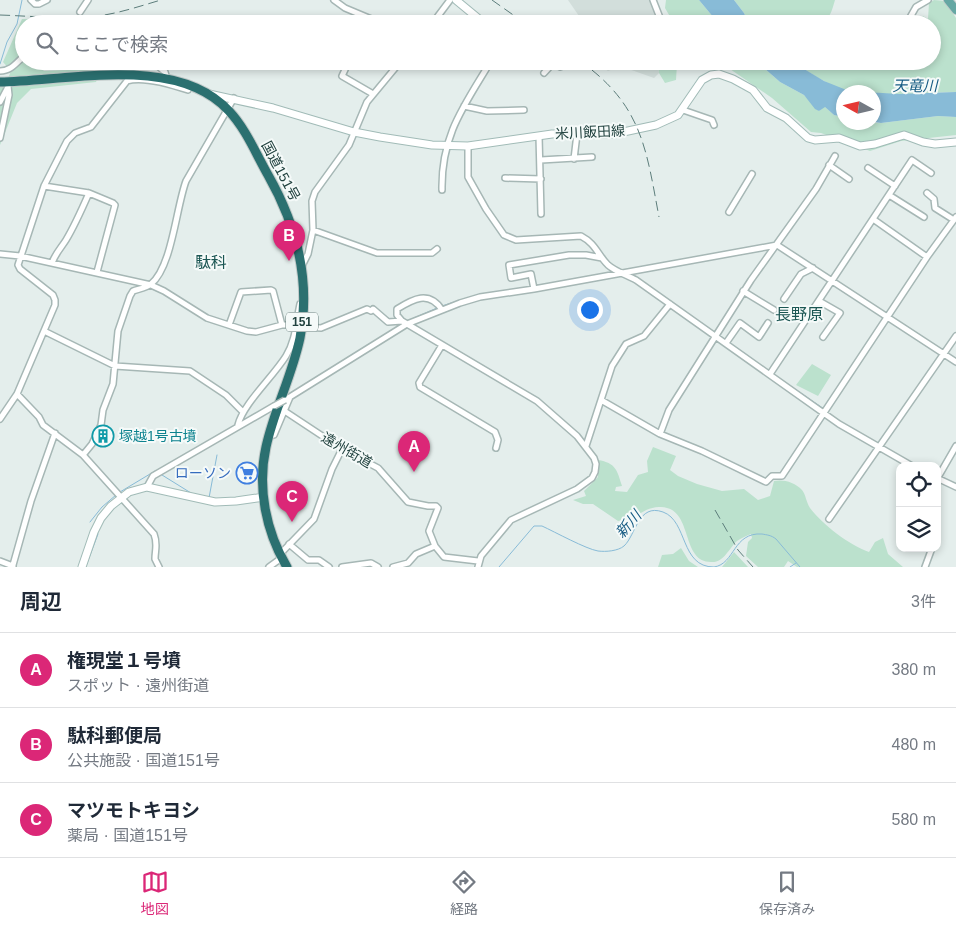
<!DOCTYPE html>
<html lang="ja">
<head>
<meta charset="utf-8">
<style>
	:root { --surface:#fff; --page:#f2f2f3; --text:#1f2937; --muted:#747a83; --line:#e0e1e3; --accent:#db2777 }
	body { margin:0; font-family:Helvetica,"Noto Sans JP",sans-serif; background:var(--page); color:var(--text) }
	.controls { position:absolute; right:15px; bottom:15px; display:grid; overflow:hidden; border-radius:10px; box-shadow:0 2px 8px #0003 }
	.controls button { width:45px; height:45px; display:grid; place-items:center; padding:0; border:0; border-bottom:1px solid var(--line); background:var(--surface); color:var(--text); font:25px sans-serif }
	.compass { position:absolute; left:836px; top:85px; width:45px; height:45px; border-radius:50%; background:var(--surface); box-shadow:0 2px 8px #0003; rotate:278deg }
	.you { position:absolute; left:589px; top:309px; width:18px; height:18px; margin:-12px; border:4px solid #fff; border-radius:50%; background:#1a73e8; box-shadow:0 0 0 8px #1a73e833 }
	.badge { display:grid; place-items:center; width:32px; height:32px; border-radius:50%; background:var(--accent); color:#fff; font-size:16px; font-weight:700 }
	.pin { position:absolute; translate:-50% -41px; filter:drop-shadow(0 1px 2px #0008) }
	.pin::after { content:''; position:absolute; top:26px; width:18px; height:15px; background:inherit; clip-path:polygon(0 0,100% 0,50% 100%) }
	.list { margin:0; padding:0; list-style:none }
	h2 { display:flex; justify-content:space-between; align-items:center; height:65px; margin:0; padding:0 20px; font-size:21px }
	h2 small { font-size:16px; font-weight:400; color:var(--muted) }
	.list li { display:grid; grid-template-columns:32px 1fr auto; gap:15px; align-items:center; box-sizing:border-box; height:75px; padding:0 20px; border-top:1px solid var(--line) }
	.list b { display:block; font-size:19px; white-space:nowrap }
	.list p { margin:0; font-size:16px; white-space:nowrap; color:var(--muted) }
	.list em { font-size:16px; font-style:normal; color:var(--muted) }
	.icon { flex:none; width:28px; height:28px; fill:none; stroke:currentColor; stroke-width:2; stroke-linecap:round; stroke-linejoin:round }
	.map { position:relative; flex:none; width:956px; height:567px; overflow:hidden }
	.search { position:absolute; background:var(--surface); box-shadow:0 2px 8px #0003; left:15px; right:15px; top:15px; height:55px; display:flex; align-items:center; gap:12px; box-sizing:border-box; padding:0 18px; border-radius:28px; color:var(--muted); font-size:19px }
	.sheet { height:290px; background:var(--surface) }
	nav { display:flex; justify-content:space-around; align-items:center; box-sizing:border-box; height:70px; border-top:1px solid var(--line); background:var(--surface); font-size:14px; color:var(--muted) }
	nav a { display:grid; justify-items:center; gap:2px }
	nav .on { color:var(--accent) }
	.map>svg:first-child { display:block }
	.built { fill:#d2dedb }
	.green { fill:#bbe1cd }
	.water { fill:#88bbd7 }
	.lines { fill:none; stroke-linecap:round; stroke-linejoin:round }
	.stream { stroke:#88bbd7; stroke-width:1 }
	.street-casing { stroke:#a6b7b5; stroke-width:8 }
	.secondary-casing { stroke:#a1bbb7; stroke-width:9 }
	.primary-casing { stroke:#c1cac9; stroke-width:10 }
	.highway-casing { stroke:#c1cac9; stroke-width:11 }
	.street { stroke:#fff; stroke-width:5 }
	.secondary { stroke:#fff; stroke-width:7 }
	.primary { stroke:#65a7a3; stroke-width:8 }
	.highway { stroke:#2b7070; stroke-width:9 }
	.rail { stroke:#5c7d7b; stroke-width:1; stroke-dasharray:10 5; stroke-linecap:butt }
	.street-bridge-casing { stroke:#a6b7b5; stroke-width:8; stroke-linecap:butt }
	.street-bridge { stroke:#fff; stroke-width:5 }
	.labels { text-anchor:middle; dominant-baseline:central; stroke-width:4; stroke-linejoin:round; paint-order:stroke }
	.shield { fill:#f5faf9; stroke:#617977; stroke-width:1 }
	.shield-label { font-size:12px; font-weight:bold; fill:#21423f }
	.street-label { font-size:14px; fill:#21423f; stroke:#f5faf9 }
	.culture-label { font-size:14px; fill:#0d838f; stroke:#f5faf9; text-anchor:start }
	.shop-label { font-size:14px; fill:#366cbe; stroke:#f5faf9; text-anchor:end }
	.water-label { font-size:15px; font-style:italic; fill:#165b83; stroke:#f5faf9 }
	.quarter-label { font-size:16px; fill:#1b5653; stroke:#f5faf9 }
</style>
</head>
<body>
<div class="map">
<svg width="956" height="567" viewBox="0 0 956 567">
	<rect width="100%" height="100%" fill="#e4eeec"/>
	<path class="built" d="M568,0H651L660,24H572L579,16Z
		M596,61H658L659,73L654,78L620,66L608,71Z"/>
	<path class="green" d="M666,0H699L719,24H671L672,20L665,8Z
		M734,0H835C832,10 830,20 820,24H749L744,13Z
		M934,0L945,1L956,18V92C922,93 884,97 850,91C831,88 808,71 791,61H900L901,63L932,61V24H918V22L923,16L928,19L929,3Z
		M22,19L51,20V24H24V61H53L43,71L68,70L61,61H89L97,63L105,61H121L123,64L115,72H101L96,82L31,89L17,103L0,145V86H5L11,71L3,62Z
		M658,61H679L677,64L676,80L665,83L659,73Z
		M727,61H756L780,82L804,95L819,111L824,106L834,115L843,117L844,122L881,123L938,116L956,117V135L901,141L870,151L821,133L811,132L772,98L730,69Z
		M812,364L831,375L818,396L796,385Z
		M653,447L676,456L670,470L678,476L697,484L722,491L744,489L758,500L770,496L774,481C783,479 795,482 802,490C806,495 806,502 810,508C823,525 849,545 869,552L875,542L883,538L888,554L903,567H797L788,561L784,567H758L746,556L748,542L752,538L751,534C746,536 741,538 737,541C729,548 724,563 711,562C680,562 694,508 661,507C650,506 642,513 633,517C628,519 623,520 618,521L593,504H583L573,500L586,496L584,491L598,477V460C616,463 617,470 622,486L616,487L615,491L627,492L638,475L648,472L647,461Z
		M681,548L689,561L698,567H658L662,555L673,554Z
		M734,552L748,567H722Z"/>
	<path class="water" d="M699,0H734L744,13L749,24H719Z
		M756,61H791L824,81L849,91L899,94L956,92V117L938,116L881,123L874,122V92H844L843,117L834,115L825,107L819,111L815,109L804,95L780,82Z"/>
	<g class="lines">
		<path class="stream" d="M0,64L7,42L17,24L22,0
			M541,285L594,276
			M442,306L464,299
			M692,317L714,332
			M407,321L437,308
			M719,336L725,340
			M730,343L769,371
			M773,374L824,409
			M293,392L347,358
			M243,427L273,410
			M162,475L191,493
			M120,492L155,471
			M209,498L217,455
			M90,522L102,507L116,495
			M86,566L98,534
			M499,567L534,526H542C555,532 586,549 598,551C606,552 618,551 624,546C636,535 638,503 663,512C688,521 680,567 714,567C735,564 733,532 762,534C767,535 771,535 776,539L800,567
			M790,567L796,563"/>
		<g class="street-casing">
			<path id="street" d="M31,0L35,4H39L47,0
				M334,0L345,8L376,21L374,24
				M653,0L662,23
				M80,12L88,0
				M908,21L916,7L928,0
				M432,24L450,0
				M501,24L505,20L509,24
				M152,61L165,72L167,79
				M349,61L342,76L373,94
				M558,61L560,67
				M0,71C11,71 16,63 24,56
				M544,73L555,61
				M0,102L8,87
				M464,106L487,111L524,110
				M683,110L712,120L714,125
				M539,136L541,214
				M0,138L9,95L8,86
				M468,146V177L486,209L504,235L516,240L581,236C596,244 597,254 608,265C616,272 627,275 636,280L839,424L912,466
				M574,159L577,134
				M541,160L592,157
				M829,165L849,179
				M868,168L895,186
				M505,178L541,179
				M44,186L89,193L113,203L115,205L97,272
				M442,190C441,135 464,106 491,61
				M927,193L934,199L935,208L954,220
				M889,195L924,217
				M729,212L752,174
				M873,219L927,257
				M313,230L377,253H432L437,249
				M0,254L20,256L151,285L164,291L207,318L247,331L256,332L282,325H302
				M52,263C55,254 61,248 66,240C75,225 82,209 89,193
				M302,266L308,254L313,230L312,201L315,192L349,145L367,102L401,61
				M534,289L531,274L511,278L509,265L569,255H586L602,258
				M743,291L774,310
				M784,299L801,274L813,268
				M819,301L840,313L823,337
				M402,321L397,315V309C413,299 429,290 442,310
				M229,325L241,292L271,290L273,291L282,325
				M302,327L321,328L367,309L371,311L373,309L388,322L402,321L537,401L577,436L594,458L596,464L595,472L592,478L577,489L511,520L481,556L478,567
				M44,331L115,366L190,371L226,395L243,412
				M726,343L740,323L759,337L768,323
				M442,345L419,383L420,387L495,432L498,440L496,448
				M770,374L912,160L931,173
				M17,394L39,417L43,425L83,455L154,534C158,544 155,550 155,559L159,567
				M285,400L407,324L460,303L480,297L534,289L777,245L956,362
				M601,400L660,434L702,451L766,482L772,476H782L927,257L956,217
				M283,410L342,449L378,468L408,502L428,506H436L438,508L429,531L435,546L444,557L478,561
				M0,419L17,394L55,305V300L53,295L20,269L18,265L44,186L67,141L75,133L91,127L127,81C142,76 173,85 188,90
				M238,425C243,404 273,377 286,356C296,340 296,322 300,304
				M660,434L669,410L751,280L816,189L835,156
				M269,435H274L290,397
				M586,446L612,366L626,344L644,336L670,304
				M83,455L92,444L101,425L103,410L113,384L118,331L130,296L133,291C138,289 147,288 151,284C172,267 176,208 186,181L234,98
				M937,478L956,487
				M937,479L956,446
				M147,487L153,476L274,406
				M829,519L956,336
				M289,544L308,560H319L329,567
				M0,561L13,566
				M13,565L31,501L55,433
				M269,567L280,559L283,551L314,519L332,469L342,449
				M342,567L371,563L378,567
				M393,567L408,563L416,554L435,546
				M925,567L932,548"/>
		</g>
		<g class="secondary-casing">
			<path id="secondary" d="M456,0L485,24
				M209,94L273,108L354,132L380,137L432,145L468,146L552,134H614L656,125L678,115L702,80L711,75L719,74L733,79L753,90L767,108L786,118L808,138L815,140L839,138L860,146L875,144L904,135L923,142L935,144L956,142
				M82,567L94,532L101,518L111,506L129,492L147,487L215,502L236,501L264,497"/>
		</g>
		<g class="primary-casing">
			<path id="primary" d="M948,0L956,10"/>
		</g>
		<g class="highway-casing">
			<path id="highway" d="M0,82C68,81 177,54 229,111C246,129 256,154 268,175C297,226 311,280 300,338C292,376 274,410 266,447C257,488 266,532 287,567"/>
		</g>
		<use href="#street" class="street"/>
		<use href="#secondary" class="secondary"/>
		<use href="#primary" class="primary"/>
		<use href="#highway" class="highway"/>
		<path class="rail" d="M492,0L526,24
			M0,15C30,16 59,19 89,17C114,15 137,7 161,0
			M580,61C642,105 646,148 659,217
			M715,510L738,550L753,567"/>
		<g class="street-bridge-casing">
			<path id="street-bridge" d="M274,406L285,400"/>
		</g>
		<use href="#street-bridge" class="street-bridge"/>
	</g>
	<defs>
		<g id="building-ring" transform="scale(1.125)"><circle r="9.5" fill="#f5faf9" stroke="#0f9aa8" stroke-width="1.5"/><path d="M-4-6H4V6H1V3H-1V6H-4ZM-2.5-4.3h1.7v1.8h-1.7ZM.8-4.3h1.7v1.8H.8ZM-2.5-1h1.7V.8h-1.7ZM.8-1h1.7V.8H.8Z" fill="#0f9aa8"/></g>
		<g id="supermarket-ring" transform="scale(1.125)"><circle r="9.5" fill="#f5faf9" stroke="#3f7fe0" stroke-width="1.5"/><path d="M-6-5.5h2.5l.6 2H6L4.5 2H-2.5L-4.4-4H-6ZM-1.5 3.2a1.3 1.3 0 1 0 .1 0ZM3 3.2a1.3 1.3 0 1 0 .1 0Z" fill="#3f7fe0"/></g>
	</defs>
	<g fill-rule="evenodd">
		<use href="#building-ring" x="103" y="436"/>
		<use href="#supermarket-ring" x="247" y="473"/>
	</g>
	<g class="labels">
		<rect class="shield" x="286" y="312.5" width="32" height="19" rx="4"/>
		<g class="shield-label">
			<text x="302" y="322">151</text>
		</g>
		<g class="street-label">
			<text transform="translate(590 132) rotate(-3)">米川飯田線</text>
			<text transform="translate(281 171) rotate(62)">国道151号</text>
			<text transform="translate(347 450) rotate(30)">遠州街道</text>
		</g>
		<g class="culture-label">
			<text x="119" y="436">塚越1号古墳</text>
		</g>
		<g class="shop-label">
			<text x="231" y="473">ローソン</text>
		</g>
		<g class="water-label">
			<text x="915" y="85">天竜川</text>
			<text transform="translate(628 524) rotate(-49)">新川</text>
		</g>
		<g class="quarter-label">
			<text x="211" y="262">駄科</text>
			<text x="799" y="314">長野原</text>
		</g>
	</g>
</svg>
<div class="controls">
<button><svg class="icon" aria-label="locate" viewBox="0 0 24 24"><circle cx="12" cy="12" r="6"/><path d="M12 2v4M12 18v4M2 12h4M18 12h4"/></svg></button>
<button><svg class="icon" aria-label="layers" viewBox="0 0 24 24"><path d="M12 4l9 5-9 5-9-5zM3 14l9 5 9-5"/></svg></button>
</div>
<svg class="compass" viewBox="-18 -18 36 36"><path d="M0-13l5 13h-10z" fill="#e53935"/><path d="M0 13l5-13h-10z" fill="#747a83"/></svg>
<div class="you"></div>
<div class="pin badge" style="left:414px;top:472px">A</div>
<div class="pin badge" style="left:289px;top:261px">B</div>
<div class="pin badge" style="left:292px;top:522px">C</div>
<div class="search"><svg class="icon" aria-label="search" viewBox="0 0 24 24"><circle cx="10" cy="10" r="6"/><path d="M15 15l6 6"/></svg>ここで検索</div>
</div>
<section class="sheet">
<h2>周辺<small>3件</small></h2>
<ul class="list">
<li><span class="badge">A</span><div><b>権現堂１号墳</b><p>スポット · 遠州街道</p></div><em>380 m</em></li>
<li><span class="badge">B</span><div><b>駄科郵便局</b><p>公共施設 · 国道151号</p></div><em>480 m</em></li>
<li><span class="badge">C</span><div><b>マツモトキヨシ</b><p>薬局 · 国道151号</p></div><em>580 m</em></li>
</ul>
</section>
<nav>
<a class="on"><svg class="icon" aria-label="map" viewBox="0 0 24 24"><path d="M3 6l6-2 6 2 6-2v14l-6 2-6-2-6 2zM9 4v14M15 6v14"/></svg>地図</a>
<a><svg class="icon" aria-label="directions" viewBox="0 0 24 24"><path d="M12 3l9 9-9 9-9-9zM9 14v-3h6M13 9l2 2-2 2"/></svg>経路</a>
<a><svg class="icon" aria-label="saved" viewBox="0 0 24 24"><path d="M7 4h10v16l-5-4-5 4z"/></svg>保存済み</a>
</nav>
</body>
</html>
